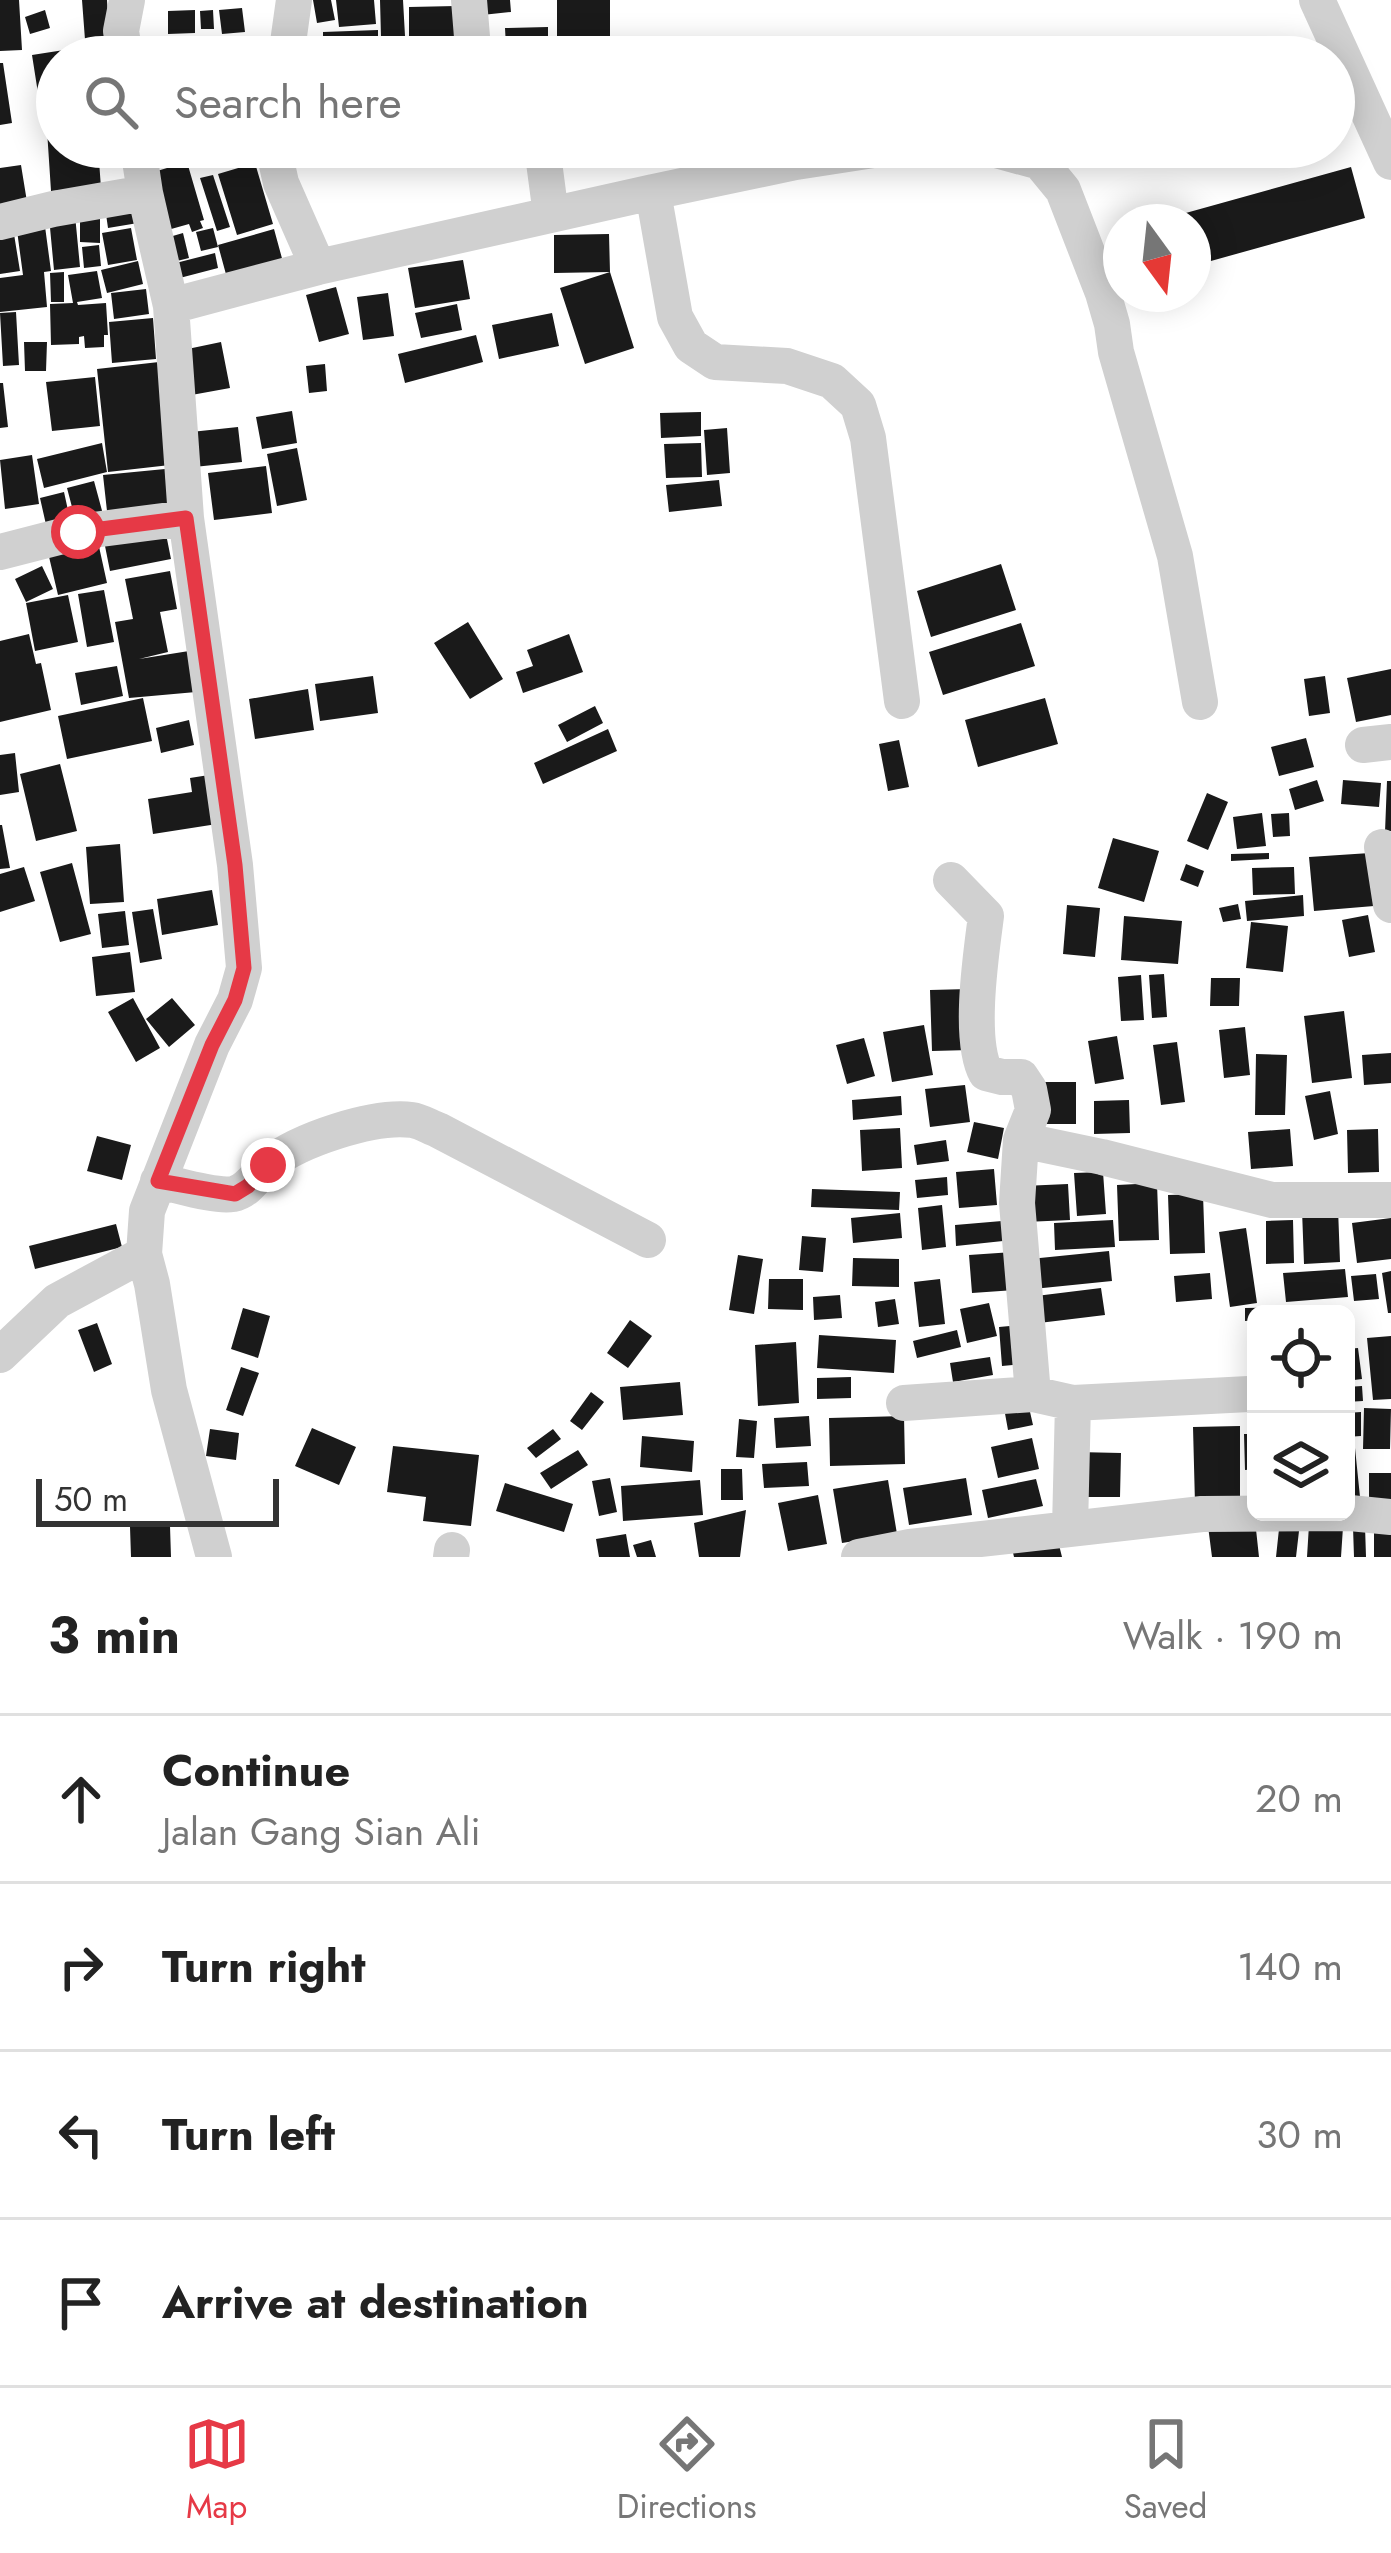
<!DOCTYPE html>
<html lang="en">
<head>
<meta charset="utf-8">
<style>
	:root { --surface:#fff; --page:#f6f6f6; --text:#222; --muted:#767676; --line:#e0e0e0; --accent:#e63946 }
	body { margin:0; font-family:Jost,sans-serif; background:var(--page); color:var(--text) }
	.controls { position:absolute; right:36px; bottom:36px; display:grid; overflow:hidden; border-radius:18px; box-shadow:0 6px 30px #0003 }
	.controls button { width:108px; height:108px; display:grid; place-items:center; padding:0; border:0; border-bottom:3px solid var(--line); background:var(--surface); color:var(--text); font:60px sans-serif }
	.compass { position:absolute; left:1103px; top:204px; width:108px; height:108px; border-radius:50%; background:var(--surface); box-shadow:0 6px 30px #0003; rotate:165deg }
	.scale { position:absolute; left:36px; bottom:30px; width:243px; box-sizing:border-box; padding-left:12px; border:6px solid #333; border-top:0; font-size:33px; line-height:42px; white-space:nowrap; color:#333; -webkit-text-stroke:9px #fff; paint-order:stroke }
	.stop { position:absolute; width:36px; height:36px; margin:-27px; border:9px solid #e63946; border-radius:50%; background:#fff }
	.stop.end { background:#e63946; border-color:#fff; box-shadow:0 3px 12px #0008 }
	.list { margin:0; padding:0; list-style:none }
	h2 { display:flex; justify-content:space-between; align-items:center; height:156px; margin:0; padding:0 48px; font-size:51px }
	h2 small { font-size:39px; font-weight:400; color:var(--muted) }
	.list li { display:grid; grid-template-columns:78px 1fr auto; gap:36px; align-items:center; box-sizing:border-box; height:168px; padding:0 48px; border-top:3px solid var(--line) }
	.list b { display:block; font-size:45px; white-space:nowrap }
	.list p { margin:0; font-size:39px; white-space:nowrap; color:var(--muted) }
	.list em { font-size:39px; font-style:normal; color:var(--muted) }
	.icon { flex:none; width:66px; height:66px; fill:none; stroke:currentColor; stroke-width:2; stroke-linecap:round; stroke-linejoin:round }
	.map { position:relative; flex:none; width:1391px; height:1557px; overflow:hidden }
	.search { position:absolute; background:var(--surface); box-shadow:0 6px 30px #0003; left:36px; right:36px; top:36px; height:132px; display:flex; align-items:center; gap:30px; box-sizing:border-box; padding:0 42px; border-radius:66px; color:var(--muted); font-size:45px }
	.sheet { height:828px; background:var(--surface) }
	nav { display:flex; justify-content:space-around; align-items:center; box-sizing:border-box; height:168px; border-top:3px solid var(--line); background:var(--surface); font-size:33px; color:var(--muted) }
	nav a { display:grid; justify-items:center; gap:6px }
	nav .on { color:var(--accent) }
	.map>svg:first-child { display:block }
	.building { fill:#1a1a1a }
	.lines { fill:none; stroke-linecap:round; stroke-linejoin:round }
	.minor { stroke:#d0d0d0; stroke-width:36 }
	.route { stroke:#e63946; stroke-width:15 }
</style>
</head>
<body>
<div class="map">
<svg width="1391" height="1557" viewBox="0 0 1391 1557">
	<rect width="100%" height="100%" fill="#fff"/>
	<path class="building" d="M0,0H19L22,50L0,51Z
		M82,0H107L110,52L86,53Z
		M313,0H331L335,20L317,23Z
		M336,0H374L376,24L339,27Z
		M380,0H403L405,36L381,37Z
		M481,0H510L511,12L482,15Z
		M557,0H610V57H557Z
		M456,6V38L409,39V7Z
		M242,8L245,32L222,34L219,10Z
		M45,10L50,28L30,34L25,17Z
		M195,10V33L168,34V11Z
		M213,10L214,29H201L200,11Z
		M548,27V46L506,47L505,28Z
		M378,30V57H323V32Z
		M77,48L78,57H57V123L43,125L32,55Z
		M187,49L188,57H135V51Z
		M0,63H3L12,123L0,125Z
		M57,129V147H98L101,188L51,191L47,130Z
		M144,147H188L191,155L151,168Z
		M187,162L204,220L200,221L203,228L192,232L189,224L164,231L147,174Z
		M255,163L273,224L237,235L218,174Z
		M21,165L28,208L0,213V168Z
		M1351,167L1365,218L1193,266V222H1176L1175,216Z
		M213,175L230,227L217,231L200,178Z
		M135,202L138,223L108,228L105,207Z
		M80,208L100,209V243L80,242Z
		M75,215L80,267L54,270L49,217Z
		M44,219L51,271L44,272L47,307L0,312V278L23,275L16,223Z
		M13,228L20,271L0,274V230Z
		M131,228L137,260L108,265L102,233Z
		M213,228L218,247L201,251L196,232Z
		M274,229L286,273L230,289L218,245Z
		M183,233L189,258L165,264L159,240Z
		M609,234L610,272L554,273V235Z
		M99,245L101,266L84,268L82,247Z
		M215,253L218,268L172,280L168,265Z
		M463,260L470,299L415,308L408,268Z
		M138,261L143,284L107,293L101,270Z
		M97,271L102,298L77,302L78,305L106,303L108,335H104V347L85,348L84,336L79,337V344L51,345L50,304L73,303L68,275Z
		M64,272V302H51L50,273Z
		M610,272L634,348L585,364L560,288Z
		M336,287L349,334L319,342L306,295Z
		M146,289L149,314L114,319L111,293Z
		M388,293L394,336L363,340L357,297Z
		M457,304L462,330L421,338L415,313Z
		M16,312L19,365L3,366L0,313Z
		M552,313L559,346L499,359L492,325Z
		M153,318L156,359L112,363L109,322Z
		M476,335L483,362L405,383L398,354Z
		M24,342H47L46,371H25Z
		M221,342L230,388L186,396L178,351Z
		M159,362L170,465L108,472L97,369Z
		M325,364L327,391L309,393L306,366Z
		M95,377L100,426L52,431L46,382Z
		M0,383H3L8,427L0,428Z
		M292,411L297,443L262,449L256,417Z
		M701,412V436L661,438L660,413Z
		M238,427L242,462L194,467L191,432Z
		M727,428L730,473L707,475L704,430Z
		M102,443L107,472L44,488L37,459Z
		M701,443L702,477L666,478L664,444Z
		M297,448L307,500L277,506L267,454Z
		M32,455L39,504L5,509L0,460Z
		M266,466L272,513L214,520L208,473Z
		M165,469L169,514L108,520L103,475Z
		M719,480L722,506L669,512L666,485Z
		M94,481L104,518L77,526L67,488Z
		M64,492L71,524L47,529L40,498Z
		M164,524L171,559L110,571L103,536Z
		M96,533L107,583L58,595L46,544Z
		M1001,564L1016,610L931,637L917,591Z
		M42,566L53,589L26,602L15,579Z
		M170,571L177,609L160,612L168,652L139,659L189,651L196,692L129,698L115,622L133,619L125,579Z
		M104,590L114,642L87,647L78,594Z
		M68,595L78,642L35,651L26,603Z
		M468,622L503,679L470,699L434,643Z
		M1021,623L1035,666L943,695L929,652Z
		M29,634L36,664L41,663L51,710L0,722V641Z
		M569,634L583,672L523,693L516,672L533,666L527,650Z
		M117,666L123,696L81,705L75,673Z
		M1391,669V715L1356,722L1347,678Z
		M373,676L378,713L320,721L315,684Z
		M1325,676L1330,713L1309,716L1304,679Z
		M308,689L314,730L255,739L249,699Z
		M143,698L152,741L67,759L58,716Z
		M1045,698L1058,744L978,767L965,720Z
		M595,706L603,723L567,742L558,725Z
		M189,720L194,745L161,753L156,728Z
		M608,729L617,751L543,784L534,763Z
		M1306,738L1314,767L1279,776L1271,747Z
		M899,740L909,787L888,791L879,744Z
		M15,753L19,792L0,795V755Z
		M60,764L77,831L36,841L20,774Z
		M209,775L217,824L153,834L148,799L192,792L190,778Z
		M1317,780L1324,801L1295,810L1289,789Z
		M1343,780L1381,783L1379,807L1341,804Z
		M1387,781H1391V831L1385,832Z
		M1207,793L1228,802L1208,850L1187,841Z
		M1262,813L1266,846L1237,849L1233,817Z
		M1289,813L1290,836L1273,837L1271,814Z
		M0,825H2L10,868L0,869Z
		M1113,838L1159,851L1144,902L1098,888Z
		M120,844L124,902L90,904L86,847Z
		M1269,853V859L1231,861V854Z
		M1370,853L1374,906L1314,911L1309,857Z
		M72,863L91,934L60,942L40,872Z
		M1186,864L1204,871L1198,887L1180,880Z
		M24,867L35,901L0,912V874Z
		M1294,867L1295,894L1253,895L1252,868Z
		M212,890L218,925L162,935L157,899Z
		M1303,895L1304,916L1247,921L1245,901Z
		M1238,904L1241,919L1223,922L1219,908Z
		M1067,905L1100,908L1095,957L1063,954Z
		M153,909L162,959L140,963L132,912Z
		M125,911L129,945L102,948L98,914Z
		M1368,915L1375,952L1349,957L1342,920Z
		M1124,916L1182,921L1178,964L1121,960Z
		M1251,922L1288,926L1283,972L1246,968Z
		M130,952L135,992L96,996L92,957Z
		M1164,974L1167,1017L1152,1018L1149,975Z
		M1141,975L1144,1020L1121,1021L1118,977Z
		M1211,978H1240L1239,1006H1210Z
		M969,989L970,1050L932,1051L930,990Z
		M133,998L160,1048L136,1062L108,1012Z
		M172,998L195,1025L169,1047L146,1019Z
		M1344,1011L1352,1078L1312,1083L1304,1016Z
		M924,1025L933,1075L892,1082L883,1032Z
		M1245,1027L1250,1075L1224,1078L1219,1030Z
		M1117,1036L1124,1079L1095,1084L1088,1041Z
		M864,1038L875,1076L847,1084L836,1045Z
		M1177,1042L1185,1102L1161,1105L1153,1045Z
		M1391,1053V1083L1364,1085L1362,1055Z
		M1256,1054L1287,1055L1285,1115H1255Z
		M1041,1082H1076V1124H1041Z
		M965,1085L970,1122L930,1127L925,1089Z
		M1330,1091L1338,1134L1314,1140L1305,1096Z
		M901,1096L902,1115L853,1120L852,1100Z
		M1129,1100L1130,1133L1094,1134V1101Z
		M974,1122L1004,1128L998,1159L967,1152Z
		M900,1128L902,1168L862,1171L860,1130Z
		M1290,1129L1293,1166L1251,1169L1248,1132Z
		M1378,1129L1379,1172L1348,1173L1347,1130Z
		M97,1136L131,1145L122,1180L87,1171Z
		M946,1140L949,1161L917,1165L914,1145Z
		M994,1169L997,1205L959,1208L956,1172Z
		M1103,1172L1106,1214L1077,1216L1074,1173Z
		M947,1177L948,1195L917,1198L915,1180Z
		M1157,1183L1159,1240L1119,1241L1117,1185Z
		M1068,1184L1070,1220L1025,1222L1023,1186Z
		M812,1189L900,1192L899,1210L811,1207Z
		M1203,1194L1205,1253L1170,1254L1168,1195Z
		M942,1205L946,1247L922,1250L918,1208Z
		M1338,1208L1340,1262L1304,1264L1302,1210Z
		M900,1213L902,1238L853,1243L851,1218Z
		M1391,1218V1259L1357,1263L1352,1223Z
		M1113,1220L1115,1247L1055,1250L1054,1223Z
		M1293,1220L1294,1263L1266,1264V1221Z
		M1002,1221L1003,1241L956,1246L955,1225Z
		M116,1224L122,1247L35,1269L29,1246Z
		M1246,1228L1257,1303L1230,1307L1219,1232Z
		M802,1236L826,1238L823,1272L799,1270Z
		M1109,1251L1112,1281L1033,1289L1030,1259Z
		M1013,1252L1015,1290L972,1293L969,1255Z
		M738,1255L763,1259L754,1314L729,1310Z
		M853,1258L899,1259V1287L852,1286Z
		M1345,1269L1348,1297L1286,1302L1283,1273Z
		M1391,1271V1313H1388L1382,1273Z
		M1210,1273L1212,1299L1176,1302L1174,1276Z
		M1376,1274L1379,1299L1354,1301L1351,1276Z
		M769,1279H803V1310L768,1309Z
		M940,1279L945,1324L919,1327L914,1282Z
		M1101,1288L1105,1315L1039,1323L1036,1296Z
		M840,1295L842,1318L814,1320L813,1297Z
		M895,1299L899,1324L878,1327L875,1302Z
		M989,1303L997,1336L967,1343L960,1309Z
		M1293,1307V1314H1256V1320L1245,1321V1308Z
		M243,1308L270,1316L258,1358L231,1349Z
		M630,1320L652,1336L628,1368L607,1353Z
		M97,1323L112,1364L94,1372L78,1330Z
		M1021,1325L1024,1364L1002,1366L999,1327Z
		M957,1330L961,1347L917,1358L913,1341Z
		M819,1335L896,1340L894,1373L817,1368Z
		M1391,1336V1399L1373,1400L1367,1338Z
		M796,1342L799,1403L758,1406L755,1345Z
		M1358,1348L1362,1379L1346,1381V1349Z
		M990,1357L993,1375L953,1382L950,1363Z
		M241,1367L259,1373L243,1416L226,1410Z
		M851,1377V1398L817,1399V1378Z
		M680,1382L683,1415L623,1420L620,1387Z
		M1362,1386L1363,1401L1346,1402V1387Z
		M591,1392L604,1402L582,1430L570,1421Z
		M1028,1403L1033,1425L1008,1430L1004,1408Z
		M1364,1408L1391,1409L1390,1449H1363Z
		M1361,1412V1436L1346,1437V1413Z
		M809,1416L811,1446L776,1448L774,1418Z
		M904,1416L905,1464L830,1466L829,1418Z
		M739,1419L757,1421L754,1458L736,1457Z
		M1240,1426V1503L1195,1504L1193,1427Z
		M312,1428L356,1447L339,1485L295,1466Z
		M210,1429L239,1433L236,1460L206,1456Z
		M553,1429L561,1439L536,1458L527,1448Z
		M1244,1434H1256V1469L1245,1470Z
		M642,1436L694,1441L692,1472L640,1467Z
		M1032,1438L1039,1469L998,1478L991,1447Z
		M393,1446L479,1455L471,1526L423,1521L426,1497L387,1492Z
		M1355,1448L1360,1497L1346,1499V1449Z
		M578,1450L588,1465L551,1489L540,1473Z
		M1077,1452L1121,1453L1120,1497H1075Z
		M807,1462L809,1486L764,1488L762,1464Z
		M721,1469H742L743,1500H721Z
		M1369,1473H1391V1500H1369Z
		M610,1478L617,1512L599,1516L592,1481Z
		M966,1478L972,1515L909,1525L903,1488Z
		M1036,1479L1043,1506L988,1518L982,1490Z
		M700,1480L703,1515L623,1521L621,1486Z
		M888,1480L897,1534L842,1543L833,1489Z
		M505,1483L573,1504L564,1532L496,1511Z
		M818,1495L827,1544L788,1551L778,1503Z
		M746,1510L740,1557H699L694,1523Z
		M1255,1520L1259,1557H1212L1208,1526Z
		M1309,1525L1343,1527L1341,1557H1307Z
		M1391,1525V1557H1374V1526Z
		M170,1526L171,1557H131L130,1527Z
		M1365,1526L1366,1557H1354L1353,1527Z
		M1279,1529L1299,1531L1296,1557H1276Z
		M1056,1533L1062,1557H1014L1011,1544Z
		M626,1534L630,1557H599L596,1539Z
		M651,1540L656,1557H637L633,1545Z"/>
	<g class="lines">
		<path class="minor" d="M469,0L472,37
			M1317,0L1391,162
			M125,57L121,31L127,0
			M286,57L294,0
			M138,147L145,193L171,306L186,518L235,865L244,968L235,1000L212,1045L147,1211L144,1254L152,1284L169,1390L214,1557
			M273,147L281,183L318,267
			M542,147L551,215
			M985,147L1040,162L1063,190L1103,293L1112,324L1116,352L1175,556L1200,702
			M653,192L796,162L893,147
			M0,222L53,209L145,193
			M171,306L318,267L653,192L675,317L691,346L715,362L787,366L832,381L858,405L868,438L902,701
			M0,552L78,532L186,518
			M1363,745L1391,742
			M1382,847L1391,905
			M951,880L986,916C981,954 968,1040 986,1073L1002,1077H1021L1029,1089L1033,1110L1021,1140L1017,1203L1033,1394L1073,1403L1070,1528
			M1021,1140L1102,1157L1272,1200H1391
			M158,1181C178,1185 214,1197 233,1194C249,1191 257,1174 269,1164C299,1140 373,1115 412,1120C420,1121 430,1127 438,1130L648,1240
			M0,1355L57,1301L144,1254
			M904,1403L1033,1394
			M1073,1403L1249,1394
			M451,1557L452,1550
			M859,1557L910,1547L1202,1514L1350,1513L1391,1517"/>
	</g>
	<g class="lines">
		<path class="route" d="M78,532L186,518L235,865L244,968L235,1000L212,1045L158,1181L235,1194L248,1186L268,1165"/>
	</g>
</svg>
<div class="controls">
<button><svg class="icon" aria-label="locate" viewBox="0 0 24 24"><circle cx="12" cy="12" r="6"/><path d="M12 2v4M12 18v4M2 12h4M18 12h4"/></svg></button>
<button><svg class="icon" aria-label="layers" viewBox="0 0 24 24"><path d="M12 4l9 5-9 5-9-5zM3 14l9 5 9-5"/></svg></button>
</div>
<svg class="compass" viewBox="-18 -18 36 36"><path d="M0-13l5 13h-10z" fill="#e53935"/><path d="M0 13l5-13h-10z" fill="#767676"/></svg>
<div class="scale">50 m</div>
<div class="stop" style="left:78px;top:532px"></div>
<div class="stop end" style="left:268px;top:1165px"></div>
<div class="search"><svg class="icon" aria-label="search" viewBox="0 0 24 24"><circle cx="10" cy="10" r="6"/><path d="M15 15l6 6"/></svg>Search here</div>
</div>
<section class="sheet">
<h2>3 min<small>Walk · 190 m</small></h2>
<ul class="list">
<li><svg class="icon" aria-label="ahead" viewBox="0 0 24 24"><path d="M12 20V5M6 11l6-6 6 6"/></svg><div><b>Continue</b><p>Jalan Gang Sian Ali</p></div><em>20 m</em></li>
<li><svg class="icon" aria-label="right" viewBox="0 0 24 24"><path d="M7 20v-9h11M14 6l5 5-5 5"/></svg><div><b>Turn right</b></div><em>140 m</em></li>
<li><svg class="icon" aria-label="left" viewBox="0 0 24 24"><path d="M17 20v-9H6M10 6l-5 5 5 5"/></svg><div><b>Turn left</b></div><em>30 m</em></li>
<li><svg class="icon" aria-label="arrive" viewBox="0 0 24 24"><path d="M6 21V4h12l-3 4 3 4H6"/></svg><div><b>Arrive at destination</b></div></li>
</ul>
</section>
<nav>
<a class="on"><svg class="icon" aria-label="map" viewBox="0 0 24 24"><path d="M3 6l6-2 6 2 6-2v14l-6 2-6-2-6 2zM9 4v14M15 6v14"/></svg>Map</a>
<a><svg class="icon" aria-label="directions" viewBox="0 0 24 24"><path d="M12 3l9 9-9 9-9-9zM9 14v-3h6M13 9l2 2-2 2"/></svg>Directions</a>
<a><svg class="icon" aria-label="saved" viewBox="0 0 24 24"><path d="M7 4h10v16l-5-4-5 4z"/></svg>Saved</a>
</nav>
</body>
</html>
